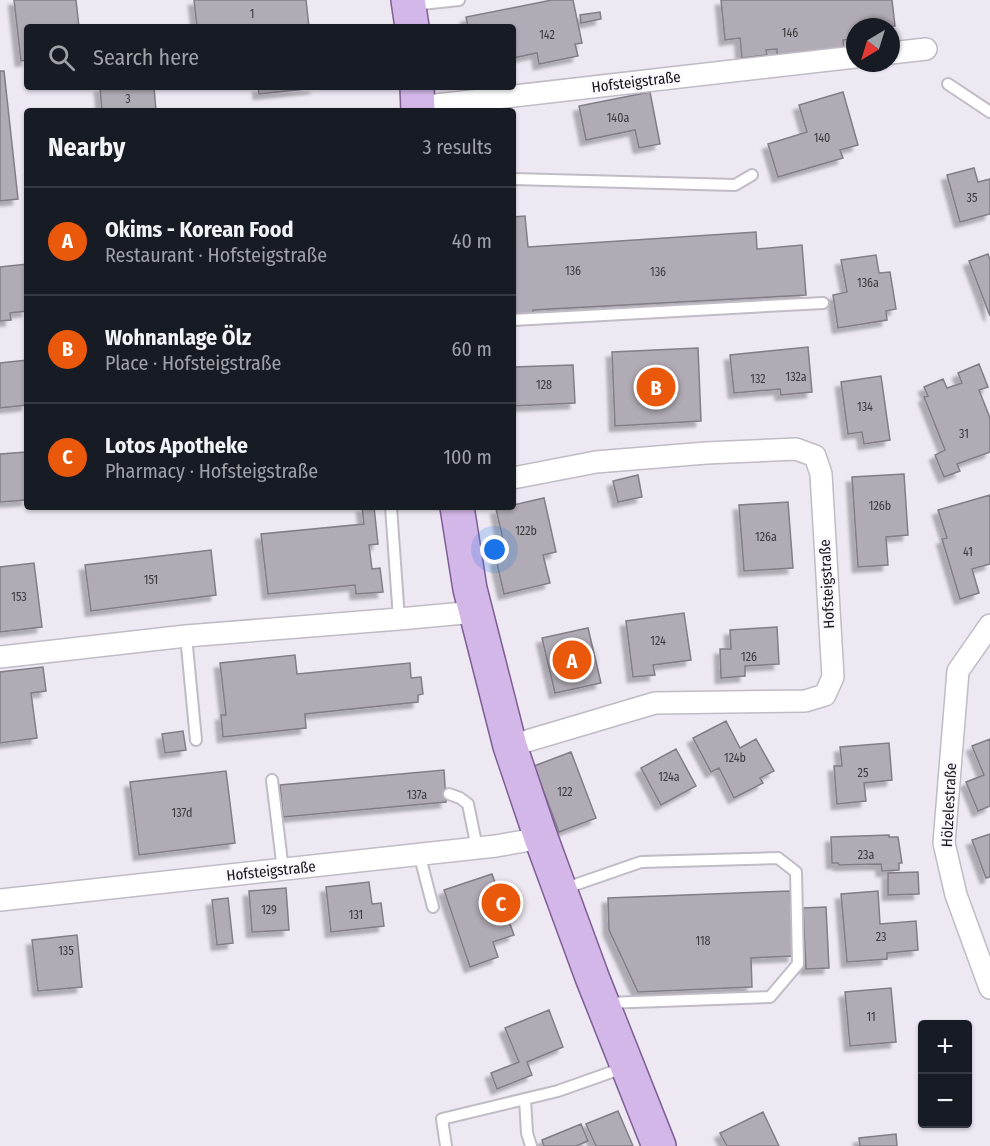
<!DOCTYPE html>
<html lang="en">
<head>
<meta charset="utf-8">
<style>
	:root { --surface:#171b24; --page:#20242c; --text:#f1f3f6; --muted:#9ea1a6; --line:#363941; --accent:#ea580c }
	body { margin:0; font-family:"Fira Sans Condensed",sans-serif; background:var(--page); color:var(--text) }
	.controls { position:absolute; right:18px; bottom:18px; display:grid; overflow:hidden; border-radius:6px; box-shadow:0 2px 4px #0004 }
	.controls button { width:54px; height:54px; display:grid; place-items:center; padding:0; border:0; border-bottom:2px solid var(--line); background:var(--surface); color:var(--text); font:30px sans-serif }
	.compass { position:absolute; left:846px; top:18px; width:54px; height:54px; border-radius:50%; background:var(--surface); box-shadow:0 2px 4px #0004; rotate:218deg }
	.you { position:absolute; left:495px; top:550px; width:21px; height:21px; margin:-15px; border:4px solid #fff; border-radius:50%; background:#1a73e8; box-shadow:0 0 0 9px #1a73e833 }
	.badge { display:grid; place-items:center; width:39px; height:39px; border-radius:50%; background:var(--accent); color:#fff; font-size:20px; font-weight:700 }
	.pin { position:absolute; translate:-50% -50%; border:3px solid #fff; box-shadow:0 2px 6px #0006 }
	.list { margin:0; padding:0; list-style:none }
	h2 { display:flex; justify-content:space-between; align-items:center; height:78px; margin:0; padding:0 24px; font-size:26px }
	h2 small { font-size:20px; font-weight:400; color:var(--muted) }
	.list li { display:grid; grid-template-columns:39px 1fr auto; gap:18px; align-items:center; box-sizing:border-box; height:108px; padding:0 24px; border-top:2px solid var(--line) }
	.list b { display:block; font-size:22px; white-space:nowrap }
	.list p { margin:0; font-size:20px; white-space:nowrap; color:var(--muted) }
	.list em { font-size:20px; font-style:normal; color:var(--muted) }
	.icon { flex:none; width:33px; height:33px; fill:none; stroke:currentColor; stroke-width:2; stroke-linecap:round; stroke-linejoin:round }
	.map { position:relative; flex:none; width:990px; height:1146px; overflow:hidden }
	.search { position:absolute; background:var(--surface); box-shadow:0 2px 4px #0004; left:24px; top:24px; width:492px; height:66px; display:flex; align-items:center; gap:15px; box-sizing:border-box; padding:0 21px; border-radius:6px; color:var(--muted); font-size:22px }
	.panel { position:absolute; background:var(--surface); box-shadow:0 2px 4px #0004; left:24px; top:108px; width:492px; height:402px; border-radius:6px }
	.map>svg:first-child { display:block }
	.building { fill:#b0abb4; stroke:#827d86; stroke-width:1.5; filter:url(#shadow) }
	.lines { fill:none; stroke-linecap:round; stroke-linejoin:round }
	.service-casing { stroke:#c0bbc4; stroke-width:14 }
	.minor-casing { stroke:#c0bbc4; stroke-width:24 }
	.primary-casing { stroke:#7d5f95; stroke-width:36 }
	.service { stroke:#fff; stroke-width:10 }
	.minor { stroke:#fff; stroke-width:21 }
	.primary { stroke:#d3b7e8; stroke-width:33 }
	.labels { text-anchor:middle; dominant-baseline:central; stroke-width:5; stroke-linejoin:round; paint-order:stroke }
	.number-label { font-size:12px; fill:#3c3a3e }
	.street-label { font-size:15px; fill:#151417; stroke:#faf6fe }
</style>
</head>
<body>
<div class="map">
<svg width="990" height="1146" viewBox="0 0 990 1146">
	<defs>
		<filter id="shadow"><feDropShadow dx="-5.5" dy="5.5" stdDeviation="1.5" flood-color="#0004"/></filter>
	</defs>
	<rect width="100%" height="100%" fill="#ede8f2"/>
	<path class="building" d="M14,0H76L79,27H27V60L21,61Z
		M194,0H306L309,27H197Z
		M552,0H573L582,43L575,44L578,56L539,64L537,53L513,58V27H468L466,17Z
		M721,0H892L895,26L855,27V47L854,39L843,40L844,49L777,56V49L766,50L767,55L742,58L740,38L725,40Z
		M600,12L601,19L581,23L580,15Z
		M0,71H4L18,199L0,201Z
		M100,87H154L156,111H102Z
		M258,87H315V88L259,94Z
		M650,92L660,144L639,148L635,130L586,140L579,106Z
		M843,92L858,145L840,150L843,158L778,177L768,144L807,132L799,105Z
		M974,168L978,182L990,179V214L960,222L947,175Z
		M525,216L528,247L756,232L757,249L802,245L806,295L533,310V313L513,315V217Z
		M988,254L990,260V316L969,261Z
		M876,255L879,273L890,272L896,309L886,311L887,320L838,328L833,295L847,292L841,260Z
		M27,264V311L10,313L11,320L0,321V267Z
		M808,347L812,392L781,395L780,389L734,393L730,355Z
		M698,348L701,421L615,426L612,352Z
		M27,360V405L0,408V363Z
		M979,364L988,387L979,390L990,418V452L957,464L960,471L944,477L935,455L945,450L924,397L928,396L924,387L943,379L947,388L962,383L958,373Z
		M573,365L575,403L513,406V367Z
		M881,376L890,440L864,444L862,432L848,434L841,382Z
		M27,452V500L0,502V454Z
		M904,474L908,535L886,537L888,565L858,567L852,477Z
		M638,475L642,497L618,502L613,481Z
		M990,495V564L972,569L979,593L960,599L942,539L947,538L938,510Z
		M544,498L556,552L543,555L550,583L504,594L496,559L507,557L496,509L513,507V505Z
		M788,502L793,568L744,571L739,505Z
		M362,507H374L378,544L369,545L372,569L380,568L383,592L356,594L355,585L268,594L261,534L364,524Z
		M211,550L216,595L91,611L85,565Z
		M34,563L42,627L0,632V567Z
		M684,613L691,660L653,665L655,675L633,677L626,621Z
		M777,627L779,664L745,666V676L721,678L720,649H731L730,630Z
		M588,628L601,683L555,693L542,638Z
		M295,655L297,674L410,663L411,678L421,677L423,694L418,695V702L305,714L306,728L223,737L221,715H226L220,663Z
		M43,667L46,691L31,693L37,738L0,743V672Z
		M726,721L740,748L756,739L774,771L760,778L763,783L734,798L719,768L711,772L693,738Z
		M183,731L186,750L165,753L162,734Z
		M990,739V806L978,811L966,782L984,775L972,746Z
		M889,743L892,780L864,783L866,801L837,804L834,766H842L840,747Z
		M676,749L696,786L661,805L641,768Z
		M571,752L596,818L559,832L534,766Z
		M444,770L446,802L283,817L280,785Z
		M226,771L235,843L139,855L130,782Z
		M990,834V877L986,878L972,840Z
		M889,835V837H898L902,863H899V870L882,871L881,864L839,865L838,863H832L831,837Z
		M918,872L919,894L888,895V873Z
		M492,874L514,935L493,942L498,957L470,967L444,890Z
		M369,882L372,904L381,903L384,926L331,932L326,887Z
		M286,888L289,930L252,932L249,891Z
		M790,891L793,956L751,958L752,987L638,992L609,930L608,898Z
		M878,891L880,924L916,921L918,950L887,953V959L847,962L841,894Z
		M228,898L233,943L217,945L212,900Z
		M826,907L829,968L806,969L803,908Z
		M77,935L82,987L38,991L32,940Z
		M891,988L896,1042L850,1046L845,992Z
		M549,1010L563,1047L527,1062L532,1075L497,1089L491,1073L519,1062L505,1028Z
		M618,1111L633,1146H596L586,1124Z
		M763,1112L779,1146H727L720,1133Z
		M581,1124L588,1141L576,1146H544L542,1140Z
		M896,1134L897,1146H860L859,1138Z"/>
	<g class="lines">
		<g class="service-casing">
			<path id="service" d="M412,5L459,0
				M948,84L990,112
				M513,179L735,185L752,175
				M513,320L823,303
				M391,507L399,619
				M186,636L196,740
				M272,780L283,870
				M449,794L460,798L468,804L477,848
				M419,853L433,907
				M563,889L641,862L778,858L796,872L798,964L770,997L606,1003
				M525,1099L527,1133L531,1146
				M446,1146L442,1119L558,1091L623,1068"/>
		</g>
		<g class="minor-casing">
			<path id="minor" d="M891,53L926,49
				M418,107L855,57
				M990,625L958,671L944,843L956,895L990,988
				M0,657L186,636L399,619L475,612
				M510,746L655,703L805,701L825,695L833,677L821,474L815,456L796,449L706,453L596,462L513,478
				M0,900L496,846L541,838"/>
		</g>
		<g class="primary-casing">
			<path id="primary" d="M408,0L412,27
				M417,87L418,111
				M457,507L470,589L510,746L541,838L592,977L659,1146"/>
		</g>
		<use href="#service" class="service"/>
		<use href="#minor" class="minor"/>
		<use href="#primary" class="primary"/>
	</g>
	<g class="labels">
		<g class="number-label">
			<text x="252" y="14">1</text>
			<text x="790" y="33">146</text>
			<text x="547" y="35">142</text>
			<text x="128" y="99">3</text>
			<text x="618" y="118">140a</text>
			<text x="822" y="138">140</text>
			<text x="972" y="198">35</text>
			<text x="573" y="271">136</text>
			<text x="658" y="272">136</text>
			<text x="868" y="283">136a</text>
			<text x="796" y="377">132a</text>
			<text x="758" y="379">132</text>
			<text x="544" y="385">128</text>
			<text x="865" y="407">134</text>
			<text x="964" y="434">31</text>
			<text x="880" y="506">126b</text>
			<text x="526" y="531">122b</text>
			<text x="766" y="537">126a</text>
			<text x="968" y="552">41</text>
			<text x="151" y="580">151</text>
			<text x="19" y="597">153</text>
			<text x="658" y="641">124</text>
			<text x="749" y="657">126</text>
			<text x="735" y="758">124b</text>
			<text x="863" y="773">25</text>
			<text x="669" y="777">124a</text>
			<text x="565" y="792">122</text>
			<text x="417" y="795">137a</text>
			<text x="182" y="813">137d</text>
			<text x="866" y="855">23a</text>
			<text x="269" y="910">129</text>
			<text x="356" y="915">131</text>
			<text x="881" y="937">23</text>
			<text x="703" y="941">118</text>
			<text x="66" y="951">135</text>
			<text x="871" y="1017">11</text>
		</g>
		<g class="street-label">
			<text transform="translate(636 82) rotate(-7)">Hofsteigstraße</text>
			<text transform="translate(827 584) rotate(-93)">Hofsteigstraße</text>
			<text transform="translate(949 805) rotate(-87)">Hölzelestraße</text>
			<text transform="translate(271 871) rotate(-6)">Hofsteigstraße</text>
		</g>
	</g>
</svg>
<div class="controls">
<button>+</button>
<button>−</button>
</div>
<svg class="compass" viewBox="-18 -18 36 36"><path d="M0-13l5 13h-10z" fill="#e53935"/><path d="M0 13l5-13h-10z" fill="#9ea1a6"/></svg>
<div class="you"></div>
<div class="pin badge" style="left:572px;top:660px">A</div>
<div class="pin badge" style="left:656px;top:387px">B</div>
<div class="pin badge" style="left:501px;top:903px">C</div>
<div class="search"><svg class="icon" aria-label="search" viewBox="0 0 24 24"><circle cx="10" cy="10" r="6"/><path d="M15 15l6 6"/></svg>Search here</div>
<section class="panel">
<h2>Nearby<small>3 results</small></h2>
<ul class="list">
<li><span class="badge">A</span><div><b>Okims - Korean Food</b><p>Restaurant · Hofsteigstraße</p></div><em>40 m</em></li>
<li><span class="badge">B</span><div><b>Wohnanlage Ölz</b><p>Place · Hofsteigstraße</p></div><em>60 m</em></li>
<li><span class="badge">C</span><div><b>Lotos Apotheke</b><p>Pharmacy · Hofsteigstraße</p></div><em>100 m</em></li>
</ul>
</section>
</div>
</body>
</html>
